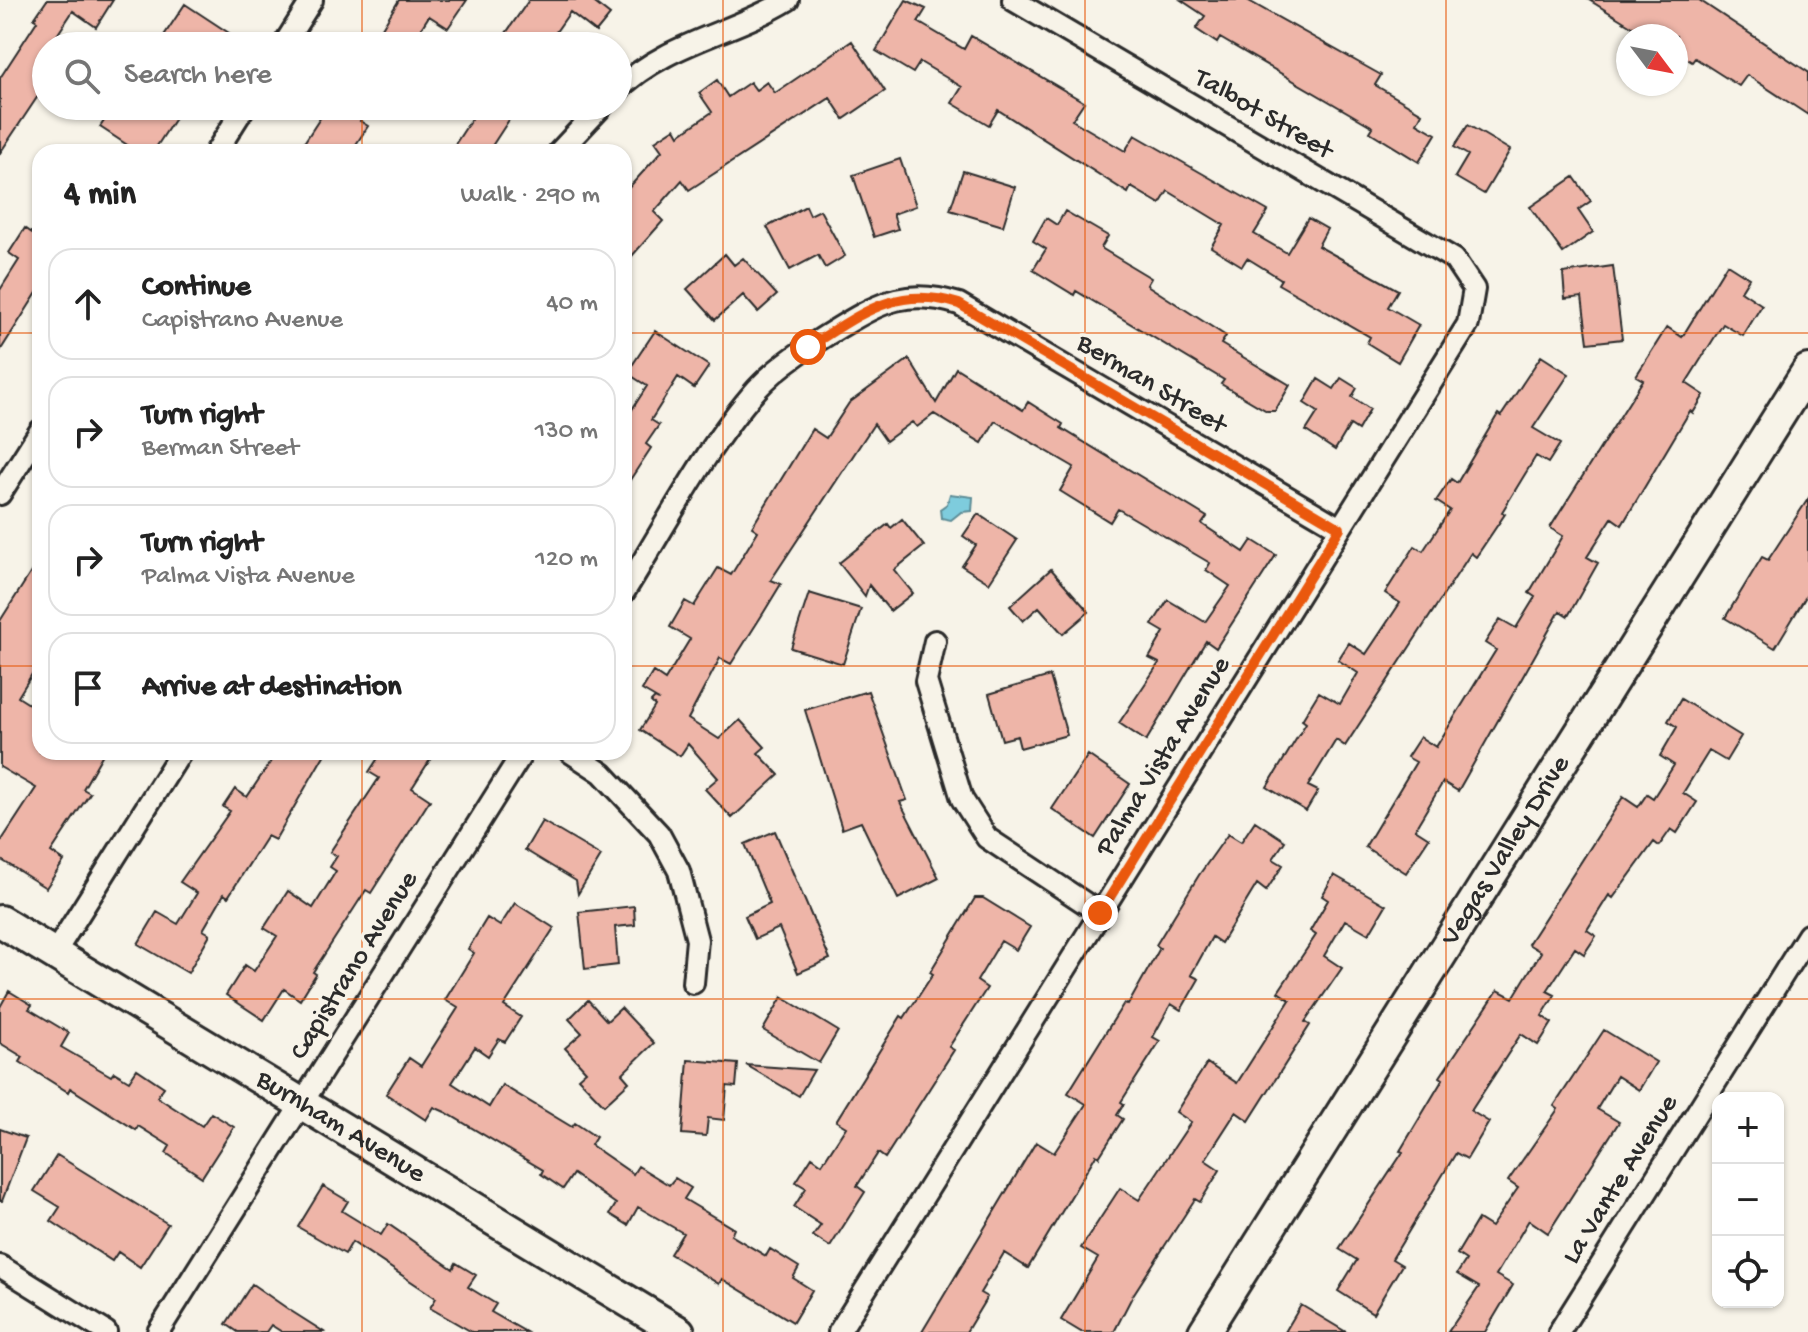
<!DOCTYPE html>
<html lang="en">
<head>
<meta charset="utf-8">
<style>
	:root { --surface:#fff; --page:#f2f2f2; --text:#222; --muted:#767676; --line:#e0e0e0 }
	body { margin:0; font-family:"Gochi Hand",sans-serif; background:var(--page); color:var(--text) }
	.controls { position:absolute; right:24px; bottom:24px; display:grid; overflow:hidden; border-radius:16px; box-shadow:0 2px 6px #0004 }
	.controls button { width:72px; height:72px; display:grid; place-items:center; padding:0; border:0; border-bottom:2px solid var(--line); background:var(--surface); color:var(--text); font:40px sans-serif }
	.compass { position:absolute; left:1616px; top:24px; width:72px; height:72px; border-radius:50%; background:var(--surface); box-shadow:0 2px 6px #0004; rotate:122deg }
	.stop { position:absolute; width:24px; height:24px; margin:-18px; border:6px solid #ea580c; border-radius:50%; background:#fff }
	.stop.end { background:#ea580c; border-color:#fff; box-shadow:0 2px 8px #0008 }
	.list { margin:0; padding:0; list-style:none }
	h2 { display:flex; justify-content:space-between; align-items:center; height:104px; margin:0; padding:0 32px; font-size:34px }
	h2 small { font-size:26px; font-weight:400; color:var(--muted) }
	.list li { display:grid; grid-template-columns:52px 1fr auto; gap:24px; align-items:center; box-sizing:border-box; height:112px; margin:0 16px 16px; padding:0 16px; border:2px solid var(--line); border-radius:24px }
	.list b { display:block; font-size:30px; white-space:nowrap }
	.list p { margin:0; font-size:26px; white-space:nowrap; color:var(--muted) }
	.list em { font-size:26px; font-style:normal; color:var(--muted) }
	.icon { flex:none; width:44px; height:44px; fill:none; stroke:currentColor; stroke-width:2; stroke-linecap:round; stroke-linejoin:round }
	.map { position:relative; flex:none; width:1808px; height:1332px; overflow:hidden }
	.search { position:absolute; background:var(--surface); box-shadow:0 2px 6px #0004; left:32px; top:32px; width:600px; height:88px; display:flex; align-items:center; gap:20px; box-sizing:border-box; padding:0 28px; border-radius:44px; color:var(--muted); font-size:30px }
	.panel { position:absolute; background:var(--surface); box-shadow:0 2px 6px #0004; left:32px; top:144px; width:600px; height:616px; border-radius:24px }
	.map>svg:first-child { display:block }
	.water { fill:#7eccdd; stroke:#5d8c96; stroke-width:2 }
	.building { fill:#eeb5a8; stroke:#2b2b2b; stroke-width:2 }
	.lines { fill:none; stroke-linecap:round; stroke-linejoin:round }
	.street-casing { stroke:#2b2b2b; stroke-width:26 }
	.secondary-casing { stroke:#2b2b2b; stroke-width:36 }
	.street { stroke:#f7f3e8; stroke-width:20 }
	.secondary { stroke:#f7f3e8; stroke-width:30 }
	.route { stroke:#ea580c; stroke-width:10 }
	.grid { fill:none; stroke:#e8590c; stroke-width:2; stroke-opacity:0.55 }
	.labels { text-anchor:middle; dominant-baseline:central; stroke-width:7; stroke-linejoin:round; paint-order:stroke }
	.street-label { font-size:28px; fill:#2b2b2b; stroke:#f7f3e8 }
</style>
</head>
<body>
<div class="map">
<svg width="1808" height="1332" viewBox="0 0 1808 1332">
	<rect width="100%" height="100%" fill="#f7f3e8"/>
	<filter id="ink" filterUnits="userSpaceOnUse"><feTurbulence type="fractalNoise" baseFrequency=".0125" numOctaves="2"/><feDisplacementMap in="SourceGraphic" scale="16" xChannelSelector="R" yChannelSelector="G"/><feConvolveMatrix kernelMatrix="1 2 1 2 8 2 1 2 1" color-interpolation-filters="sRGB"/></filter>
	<g filter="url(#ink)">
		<path class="water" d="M950,494L973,497L972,511L961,512L951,520L941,518L940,509L947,504Z"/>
		<path class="building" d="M47,0H113L96,27L73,11L50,46H46V84L0,153V78L37,21L34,19Z
			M399,0H467L448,28L429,16L410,46H371Z
			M529,0H591L610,15L596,32L570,12L546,46H497Z
			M906,0L926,9L918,22L964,49L971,36L1084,102L1072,120L1125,151L1135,135L1268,211L1254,234L1287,253L1308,218L1327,229L1318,246L1398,290L1388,307L1419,325L1398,362L1367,343L1370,337L1278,284L1281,279L1247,258L1242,266L1211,247L1224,225L1168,191L1160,204L1131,187L1128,193L998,110L989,125L952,103L962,87L920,62L913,73L876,51Z
			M1181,0H1247L1381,75L1375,85L1422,113L1417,123L1436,134L1419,162L1370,132L1373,127L1220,38L1217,43L1196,29L1205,16Z
			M1589,0H1699L1808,72V115L1747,75L1739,86L1695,58L1692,62L1676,52V36H1632L1636,29Z
			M185,4L229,33L220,46H157Z
			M852,41L885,91L844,119L830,98L689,190L682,180L654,212L663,221L624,265V193L662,151L655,141L675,128L679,135L712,112L699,93L717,80L728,97L750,82L756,90L767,82L775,93Z
			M114,106H183L153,152H138L100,127Z
			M328,106H370L360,121L368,126L351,152H298Z
			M480,106H518L488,152H450Z
			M1468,125L1510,150L1484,194L1455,177L1468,155L1454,147Z
			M900,159L916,206L893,214L898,229L874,237L853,175Z
			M963,171L1015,187L1003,226L950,210Z
			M1574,177L1591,201L1578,210L1593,232L1563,253L1530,207Z
			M806,206L810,215L820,210L845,256L825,268L818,255L790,270L767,227Z
			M1065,211L1108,236L1101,248L1151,278L1147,285L1226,336L1221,344L1290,385L1275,411H1267L1221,384L1224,380L1076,291L1074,295L1033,270L1046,249L1033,241L1046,218L1057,225Z
			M25,228L35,235L40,228V288L0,351V290L19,260L9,253Z
			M725,254L734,265L743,258L777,295L758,312L743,295L715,320L687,289Z
			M1727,264L1749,278L1741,291L1762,305L1743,336L1723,324L1686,383L1704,395L1693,413L1690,411L1622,525L1612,518L1587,557L1598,563L1568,616L1560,611L1458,791L1443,782L1415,829L1429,838L1406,873L1365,847L1416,762L1407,757L1420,737L1436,747L1496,650L1485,643L1500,619L1516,628L1535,597L1529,593L1563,536L1550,528L1643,380L1636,376L1667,327L1682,337Z
			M1613,266L1622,339L1588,343L1582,297L1565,299L1563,273Z
			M655,331L709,366L694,388L678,377L651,420L659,425L646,444L651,448L624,489V422L647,386L627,373Z
			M1541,356L1569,374L1533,428L1560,444L1548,463L1536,456L1502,512L1505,514L1476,557L1471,553L1345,746L1336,740L1308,786L1318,791L1306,811L1267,787L1306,723L1302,720L1319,692L1340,704L1358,673L1338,660L1349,643L1366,654L1400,603L1385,593L1415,546L1423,551L1450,510L1436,501L1451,479L1457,483L1498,414L1501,416Z
			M909,359L936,403L956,368L1023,410L1028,402L1063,424L1061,428L1207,517L1202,524L1244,552L1252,540L1276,555L1216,648L1206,641L1146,741L1119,723L1159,663L1149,658L1164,632L1152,625L1168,600L1205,622L1230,586L1206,570L1210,563L1118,509L1110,522L1060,491L1074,467L995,421L982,443L934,414L917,427L912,422L886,441L874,424L771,580L781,584L764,612L731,664L720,658L688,719L719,739L740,720L765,747L758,753L779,775L732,818L705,789L718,778L688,744L680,756L640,730L655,706L651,702L655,698L659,700L642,690L653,672L665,680L690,639L670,627L685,601L694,606L718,568L731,575L758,531L752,527L812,429L826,438L849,403Z
			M1341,378L1357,388L1352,397L1370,409L1358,430L1350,425L1335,450L1306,431L1318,412L1304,403L1318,379L1334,389Z
			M1808,499V593L1775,648L1725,618L1762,557L1768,560Z
			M978,514L1017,540L989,583L962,566L976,545L963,536Z
			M902,519L924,546L894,570L913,593L890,611L869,585L865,596L839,563L888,524L891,528Z
			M40,558V661L18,697L40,711V752H104L83,789L90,793L51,852L64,861L46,888L0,859V843L36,788L0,767V621Z
			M1051,569L1089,612L1063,634L1039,607L1023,621L1010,606Z
			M809,593L861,609L843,664L791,648Z
			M1050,676L1067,735L1020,748L1017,736L1002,740L989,694Z
			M868,691L907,800L900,802L939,878L898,899L861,822L842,829L805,710Z
			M1681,699L1741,736L1726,761L1709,751L1683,793L1697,802L1677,833L1671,829L1659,846L1654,842L1613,898L1609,895L1587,930L1596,936L1584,954L1575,948L1547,991L1555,995L1542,1016L1552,1023L1538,1045L1521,1034L1471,1111L1489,1122L1467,1159L1456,1153L1392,1259L1402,1265L1373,1313L1338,1291L1357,1260L1339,1249L1403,1152L1400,1151L1443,1079L1440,1077L1498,990L1513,998L1541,952L1528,944L1623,797L1638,807L1647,794L1653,798L1674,765L1660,756L1677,727L1668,721Z
			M277,752H326L275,840L267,836L228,897L224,894L203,930L210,934L188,973L138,944L157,912L178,924L197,893L180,882L230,811L223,807L235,789L247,797Z
			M382,752H435L412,788L430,800L371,893L366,890L313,972L316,974L300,1000L284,989L264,1020L226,995L245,965L254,971L277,936L264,928L288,891L313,908L336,871L330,867L337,856L330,852L379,778L369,772Z
			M1088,755L1130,784L1095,838L1052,809Z
			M542,821L601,856L578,894L576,881L525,850Z
			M1255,821L1285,841L1273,859L1283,865L1266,891L1257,884L1221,943L1212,937L1191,975L1199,979L1181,1010L1171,1004L1153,1037L1160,1041L1121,1102L1124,1104L1117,1115L1123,1119L1099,1157L1096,1155L1028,1268L1004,1253L980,1293L987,1297L966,1332H922L1036,1142L1054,1153L1086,1104L1068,1093L1124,1003L1128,1005L1160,948L1156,945L1199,875L1228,834L1241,842Z
			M775,831L830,959L798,973L779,928L755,939L745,916L770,904L745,844Z
			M1334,875L1386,905L1369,934L1345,920L1324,956L1342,968L1305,1022L1310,1025L1249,1121L1236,1112L1205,1160L1220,1170L1200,1202L1195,1199L1133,1295L1114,1332H1081L1061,1320L1098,1258L1081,1248L1120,1188L1139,1200L1191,1122L1176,1112L1207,1063L1237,1083L1290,1000L1278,992L1316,935L1310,931L1328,900L1322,896Z
			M975,898H983L1030,927L1016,950L1001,941L977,981L987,988L949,1047L954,1050L885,1158L878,1153L857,1186L865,1192L830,1247L813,1236L821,1225L794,1207L806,1188L796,1182L812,1157L822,1164L846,1127L836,1121L901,1016L904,1018L933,974L930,972Z
			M515,903L554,928L504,1006L521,1017L505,1042L499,1039L488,1056L475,1047L452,1083L489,1107L502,1085L572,1127L575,1123L596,1137L591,1145L633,1174L638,1166L669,1185L675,1178L691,1188L684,1199L734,1229L731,1235L766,1256L770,1249L799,1267L793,1278L812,1290L793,1322L722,1279L719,1284L670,1254L683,1233L638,1207L628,1225L610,1214L616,1204L573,1174L563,1189L541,1174L543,1170L445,1112L434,1107L426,1120L386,1094L409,1058L421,1066L458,1008L445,1000L474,953L468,949L487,918L500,926Z
			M634,906L635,925L615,927L618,965L585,969L579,912Z
			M9,991L32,1005L29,1009L69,1033L61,1047L111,1076L114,1072L129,1081L137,1069L164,1087L157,1097L202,1126L211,1113L234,1127L202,1177L166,1153L170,1146L138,1126L136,1130L70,1088L68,1092L20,1062L23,1057L0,1043V1007Z
			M782,997L838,1031L819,1063L763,1030Z
			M588,1000L607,1021L621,1008L654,1043L622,1074L629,1082L604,1105L578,1078L586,1071L565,1048L582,1033L569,1019Z
			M1604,1030L1656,1062L1639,1090L1617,1076L1597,1109L1619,1122L1548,1233L1529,1220L1496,1275L1513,1285L1485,1332H1448L1479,1287L1457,1274L1466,1260L1457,1254L1478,1219L1491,1227L1518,1188L1508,1181L1558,1109L1554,1106Z
			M688,1060L738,1064L736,1087L727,1086L724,1120L708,1118L706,1136L682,1134Z
			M746,1065L814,1070L799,1096Z
			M0,1129L26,1138L2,1201H0Z
			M57,1155L168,1224L140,1267L118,1252L112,1261L51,1221L60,1207L34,1191Z
			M323,1186L348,1201L342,1211L381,1235L388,1224L453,1269L456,1263L476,1275L468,1287L496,1304L491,1312L526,1332H472L430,1308L436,1298L352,1242L345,1254L298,1227Z
			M252,1284L291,1311L324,1332H282L271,1325L266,1332H238L226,1324Z
			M1301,1305L1346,1332H1285Z"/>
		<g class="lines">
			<g class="street-casing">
				<path id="street" d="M283,46L312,0
					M618,90C663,44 734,33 788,0
					M216,152L245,106
					M559,152L602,106
					M0,494L40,431
					M624,592C665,527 707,445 757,389C780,364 812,344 840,327C883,301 909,288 959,304L1340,528
					M935,641L926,681L962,799L987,838L1100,913
					M570,752L602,773L659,834L679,871L697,940L693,983
					M54,954L181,752
					M0,1266L106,1332
					M158,1332L523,752
					M839,1332L1468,324L1474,289L1454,259L1013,0
					M1559,1332L1808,935"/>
			</g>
			<g class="secondary-casing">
				<g id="secondary">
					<path id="s1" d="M0,921L679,1332"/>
					<path id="s2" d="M1204,1332L1808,370"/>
				</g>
			</g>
			<use href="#street" class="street"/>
			<use href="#secondary" class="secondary"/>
		</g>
	</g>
	<g class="lines" filter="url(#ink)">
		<path class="route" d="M808,347C860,315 895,284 959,304L1340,528L1100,913"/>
	</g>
	<path class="grid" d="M362,0V46M723,0V1332M1085,0V1332M1446,0V1332M362,106V152M0,333H40M624,333H1808M0,666H40M624,666H1808M362,752V1332M0,999H1808"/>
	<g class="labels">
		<g class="street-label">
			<text transform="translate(1263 115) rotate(30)">Talbot Street</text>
			<text transform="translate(1151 385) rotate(31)">Berman Street</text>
			<text transform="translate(1164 757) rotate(-58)">Palma Vista Avenue</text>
			<text stroke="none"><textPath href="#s2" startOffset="568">Vegas Valley Drive</textPath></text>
			<text transform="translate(355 966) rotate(-58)">Capistrano Avenue</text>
			<text stroke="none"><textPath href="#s1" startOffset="398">Burnham Avenue</textPath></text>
			<text transform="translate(1621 1180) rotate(-58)">La Vante Avenue</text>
		</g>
	</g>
</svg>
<div class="controls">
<button>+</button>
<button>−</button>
<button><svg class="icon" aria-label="locate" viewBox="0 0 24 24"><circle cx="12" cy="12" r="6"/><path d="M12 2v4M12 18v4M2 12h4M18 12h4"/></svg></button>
</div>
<svg class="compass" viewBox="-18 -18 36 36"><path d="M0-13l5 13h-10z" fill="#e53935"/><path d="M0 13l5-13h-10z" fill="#767676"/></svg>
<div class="stop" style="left:808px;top:347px"></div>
<div class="stop end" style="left:1100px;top:913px"></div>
<div class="search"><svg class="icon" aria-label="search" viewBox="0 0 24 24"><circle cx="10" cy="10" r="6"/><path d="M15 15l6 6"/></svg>Search here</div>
<section class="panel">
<h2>4 min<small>Walk · 290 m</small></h2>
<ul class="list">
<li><svg class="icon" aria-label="ahead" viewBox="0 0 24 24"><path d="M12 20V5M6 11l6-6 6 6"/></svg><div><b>Continue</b><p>Capistrano Avenue</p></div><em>40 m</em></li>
<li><svg class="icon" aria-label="right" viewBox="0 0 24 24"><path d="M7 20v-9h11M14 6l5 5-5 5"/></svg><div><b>Turn right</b><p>Berman Street</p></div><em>130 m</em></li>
<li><svg class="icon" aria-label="right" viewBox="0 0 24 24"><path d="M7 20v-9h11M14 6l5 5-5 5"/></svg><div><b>Turn right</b><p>Palma Vista Avenue</p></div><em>120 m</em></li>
<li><svg class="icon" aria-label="arrive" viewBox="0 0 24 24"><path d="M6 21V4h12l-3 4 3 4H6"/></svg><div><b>Arrive at destination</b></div></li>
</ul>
</section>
</div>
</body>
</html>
